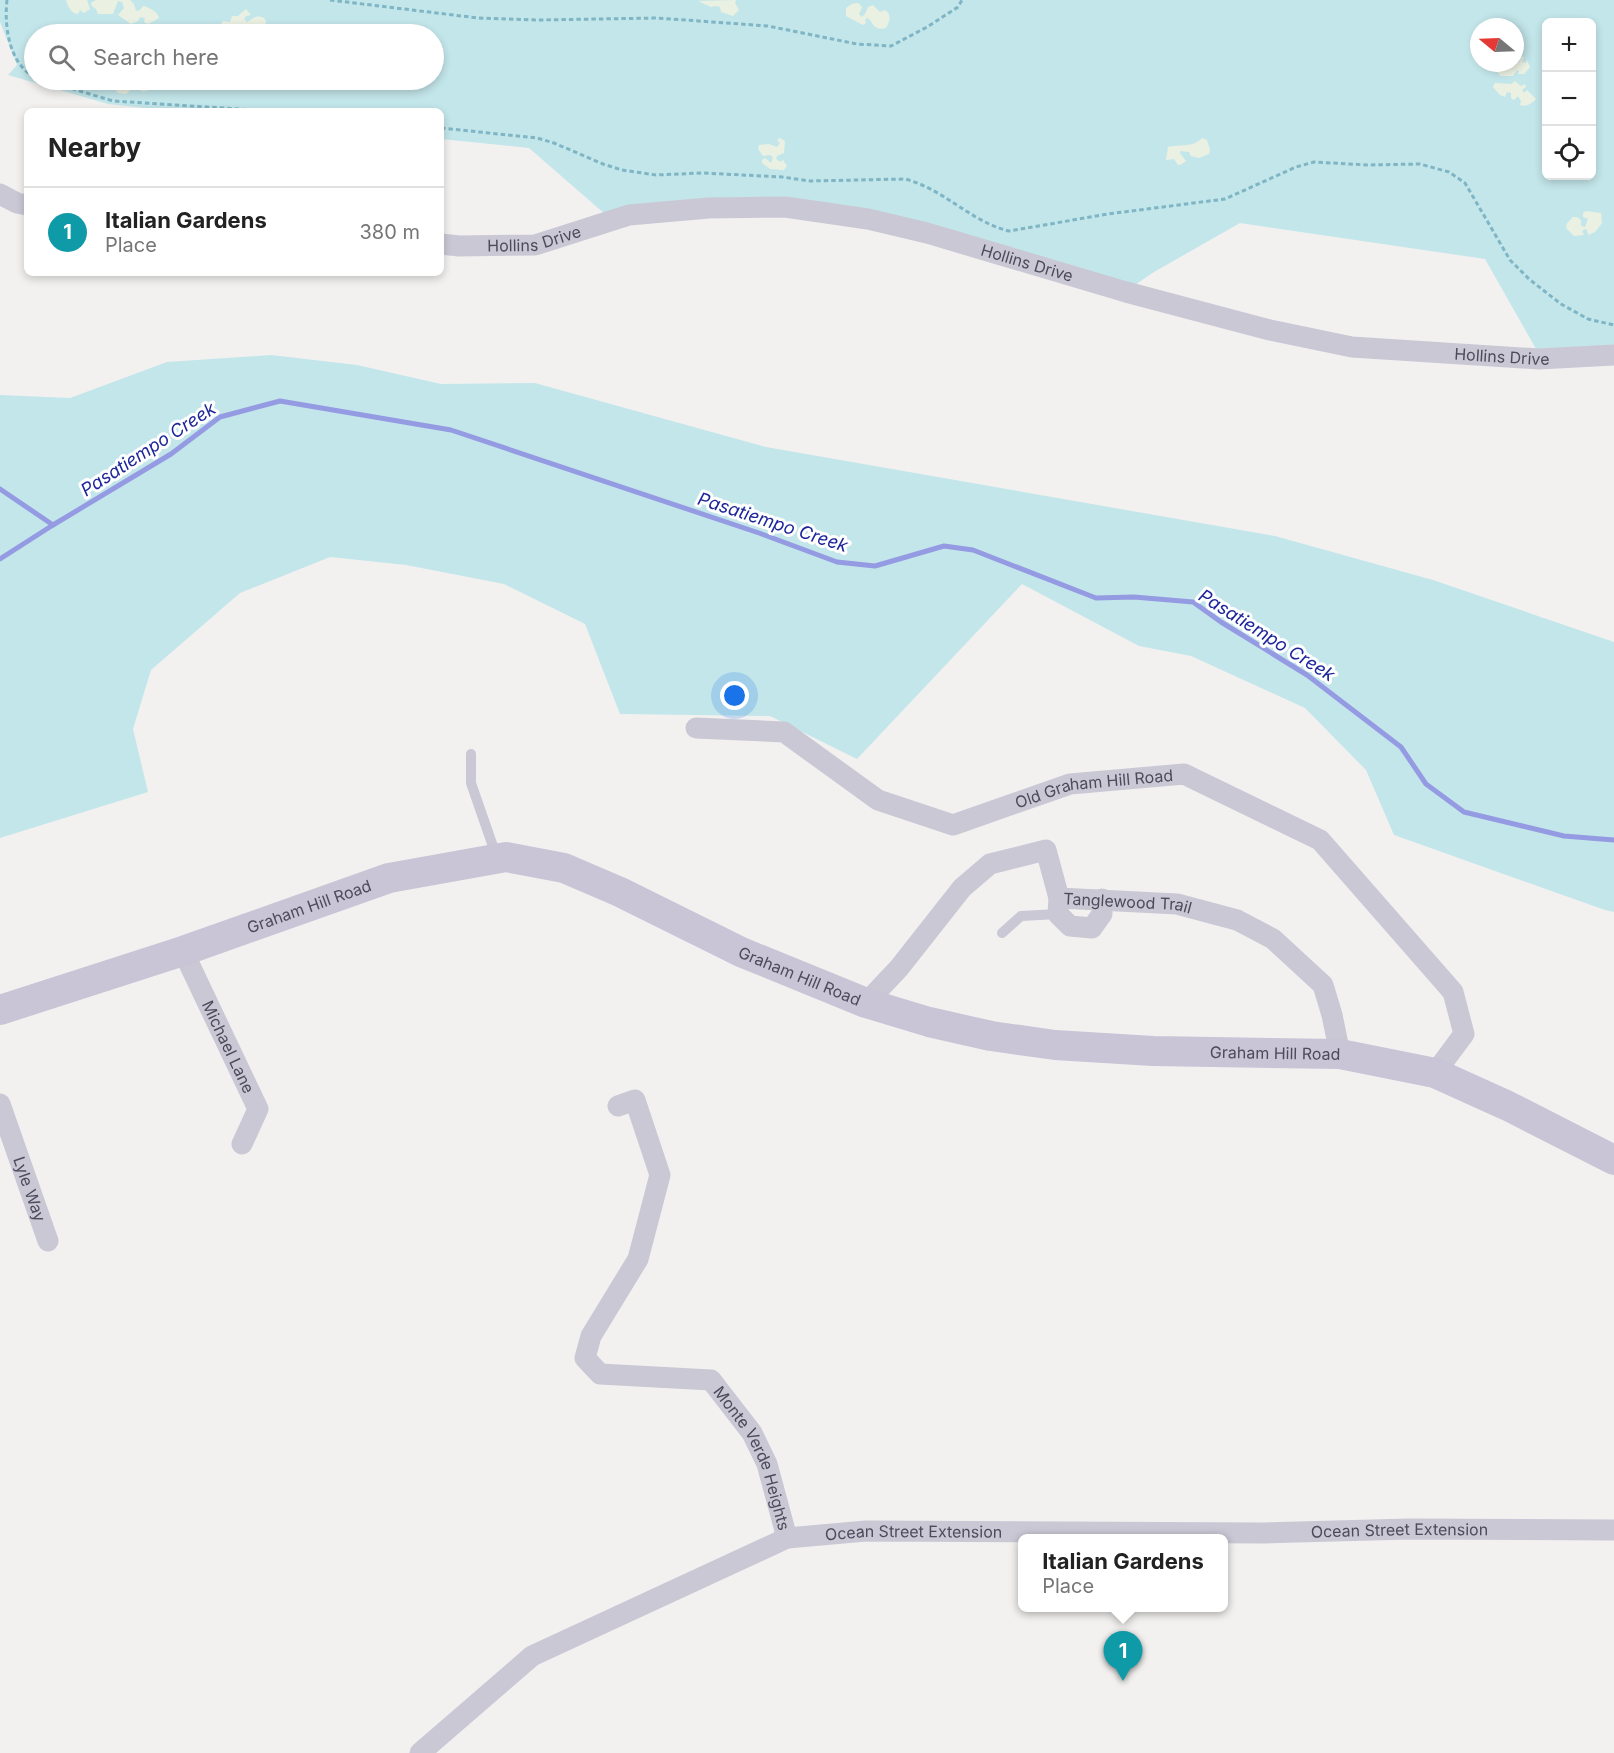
<!DOCTYPE html>
<html lang="en">
<head>
<meta charset="utf-8">
<style>
	:root { --surface:#fff; --page:#f6f6f6; --text:#222; --muted:#767676; --line:#e0e0e0; --accent:#5b2ecd }
	body { margin:0; font-family:Inter,sans-serif; background:var(--page); color:var(--text) }
	.controls { position:absolute; right:18px; top:18px; display:grid; overflow:hidden; border-radius:9px; box-shadow:0 3px 9px #0003 }
	.controls button { width:54px; height:54px; display:grid; place-items:center; padding:0; border:0; border-bottom:2px solid var(--line); background:var(--surface); color:var(--text); font:30px sans-serif }
	.compass { position:absolute; left:1470px; top:18px; width:54px; height:54px; border-radius:50%; background:var(--surface); box-shadow:0 3px 9px #0003; rotate:289deg }
	.you { position:absolute; left:735px; top:696px; width:21px; height:21px; margin:-15px; border:4px solid #fff; border-radius:50%; background:#1a73e8; box-shadow:0 0 0 9px #1a73e833 }
	.badge { display:grid; place-items:center; width:39px; height:39px; border-radius:50%; background:var(--accent); color:#fff; font-size:20px; font-weight:700 }
	.pin { position:absolute; translate:-50% -50px; filter:drop-shadow(0 2px 3px #0008) }
	.pin::after { content:''; position:absolute; top:32px; width:21px; height:18px; background:inherit; clip-path:polygon(0 0,100% 0,50% 100%) }
	.popup { position:absolute; left:1018px; top:1534px; width:210px; height:78px; box-sizing:border-box; display:grid; place-content:center; border-radius:9px; background:var(--surface); filter:drop-shadow(0 2px 4px #0005); font-size:20px; white-space:nowrap; color:var(--muted) }
	.popup b { font-size:22px; color:var(--text) }
	.popup::after { content:''; position:absolute; left:50%; top:100%; margin-left:-12px; border:12px solid transparent; border-top-color:var(--surface) }
	.list { margin:0; padding:0; list-style:none }
	h2 { display:flex; justify-content:space-between; align-items:center; height:78px; margin:0; padding:0 24px; font-size:26px }
	h2 small { font-size:20px; font-weight:400; color:var(--muted) }
	.list li { display:grid; grid-template-columns:39px 1fr auto; gap:18px; align-items:center; box-sizing:border-box; height:90px; padding:0 24px; border-top:2px solid var(--line) }
	.list b { display:block; font-size:22px; white-space:nowrap }
	.list p { margin:0; font-size:20px; white-space:nowrap; color:var(--muted) }
	.list em { font-size:20px; font-style:normal; color:var(--muted) }
	.icon { flex:none; width:33px; height:33px; fill:none; stroke:currentColor; stroke-width:2; stroke-linecap:round; stroke-linejoin:round }
	.map { position:relative; flex:none; width:1614px; height:1753px; overflow:hidden }
	.search { position:absolute; background:var(--surface); box-shadow:0 3px 9px #0003; left:24px; top:24px; width:420px; height:66px; display:flex; align-items:center; gap:15px; box-sizing:border-box; padding:0 21px; border-radius:33px; color:var(--muted); font-size:22px }
	.panel { position:absolute; background:var(--surface); box-shadow:0 3px 9px #0003; left:24px; top:108px; width:420px; height:168px; border-radius:9px }
	.map>svg:first-child { display:block }
	.green { fill:#c3e6ea; fill-rule:evenodd }
	.sand { fill:#ebf1e2 }
	.lines { fill:none; stroke-linecap:round; stroke-linejoin:round }
	.stream { stroke:#959be2; stroke-width:5 }
	.path { stroke:#7fb5c4; stroke-width:3; stroke-dasharray:4.5 3; stroke-linecap:butt }
	.lane { stroke:#cac8d5; stroke-width:10 }
	.street { stroke:#cac8d5; stroke-width:21 }
	.secondary { stroke:#c9c4d6; stroke-width:30 }
	.labels { text-anchor:middle; dominant-baseline:central; stroke-width:6; stroke-linejoin:round; paint-order:stroke }
	.street-label { font-size:16px; fill:#4d4a5b; stroke:#fff }
	.water-label { font-size:18px; font-style:italic; fill:#1d269a; stroke:#fff }
</style>
</head>
<body>
<div class="map">
<svg width="1614" height="1753" viewBox="0 0 1614 1753">
	<rect width="100%" height="100%" fill="#f2f1f0"/>
	<path class="green" d="M0,0H1614V352L1540,356L1485,259L1240,223L1154,272L1123,293L821,209L613,221L529,148L441,139V111H174L108,104L8,75L17,65L0,22ZM1546,22H1592V176H1546ZM1479,27H1515V63H1479ZM34,34H434V80H34Z
		M271,355L357,365L441,384L535,383L766,447L1275,536L1433,580L1614,642V912L1605,910L1394,835L1366,770L1305,708L1191,656L1139,646L1022,584L857,759L770,716L620,714L585,624L504,584L406,565L330,557L240,593L151,670L133,729L148,792L0,838V395L70,398L167,362Z"/>
	<path class="sand" d="M66,0H87L90,9L84,13L80,10L78,14C71,13 68,7 66,0Z
		M96,0H130L134,4L136,11L140,10L143,6C149,7 158,12 159,18L148,24L144,22L145,18L140,17L138,21L131,24L118,15L124,8L122,2L118,1L113,14H98L96,9L92,6L91,3Z
		M736,0L735,3L739,10L733,16L721,12L720,7L716,6L711,7L698,1Z
		M858,3L862,7L859,14L862,17L865,14L868,7L873,5L880,12L885,10C892,15 890,21 886,28C874,31 874,24 868,18L865,19L866,23L863,25L846,16V8L852,4Z
		M246,9L251,15L246,16L244,19L247,22C254,19 255,14 264,18L266,21L265,27L267,30H273L279,34H249L261,31V27L256,24L240,34H226L219,27L223,21L230,22L232,16H238Z
		M1520,56L1524,57L1522,62L1526,63L1527,60L1530,67L1524,74H1518L1519,71L1517,70L1513,76H1501L1497,72L1500,70L1499,67L1493,66V64C1503,63 1503,63 1512,66L1515,60L1517,63L1519,62Z
		M116,80H127L129,82L133,80H161L156,86L149,84L148,90C141,94 140,88 133,88L126,94L118,93L115,89Z
		M1515,81L1521,86L1525,84L1526,87L1522,90L1524,93L1527,90L1536,99C1531,104 1527,107 1520,105L1521,101L1518,96L1514,100L1511,98V93L1507,92L1505,97L1500,95L1493,87L1495,83L1511,84Z
		M780,138L785,141L784,153L777,156L776,159L780,162L783,160L787,166L784,170L770,169L762,163V160L765,158L771,163L773,157L770,155L763,156L758,149L759,145L769,144L777,147L780,143L777,140Z
		M1202,138L1207,140L1210,150L1209,154L1199,158L1191,156L1189,152L1180,151V153L1186,161L1182,164L1178,165L1174,159L1166,160L1168,147C1180,144 1193,148 1202,138Z
		M1586,211L1601,213L1602,223L1595,232L1588,235L1587,230L1585,229L1582,231L1584,235L1574,236L1566,228L1567,223L1573,217H1577L1581,220V226L1585,227L1588,219L1583,217V213Z"/>
	<g class="lines">
		<path class="stream" d="M0,489L53,525
			M0,559L53,525L171,454L220,417L280,401L451,430L759,533L837,562L875,566L944,546L973,550L1096,598L1134,597L1193,602L1221,622L1307,675L1401,747L1426,784L1464,812L1564,836L1614,840"/>
		<path class="path" d="M7,0C4,26 9,63 34,77
			M330,0L478,18L539,20L657,18L768,26L857,44L891,46L927,27L958,7L962,0
			M43,80L113,101L270,111
			M441,128L537,138L554,143L603,164L622,170L656,175L702,173L782,177L810,181L905,179C944,189 971,222 1009,231L1108,214L1225,199L1296,167L1314,162L1367,165L1420,164L1449,172L1465,183L1510,260L1529,279L1561,304L1588,319L1614,325"/>
		<path class="lane" d="M471,754V783L497,858
			M1002,933L1021,916L1058,914"/>
		<g class="street">
			<path d="M0,194L17,203L27,205"/>
			<path id="s1" d="M441,244L459,246L535,245L629,215L709,208L785,207L868,219L927,233L1126,292L1270,330L1352,347L1539,359L1614,355"/>
			<path id="s2" d="M696,728L784,732L878,800L953,825L1070,784L1184,774L1320,840L1453,992L1464,1034L1435,1073"/>
			<path d="M1059,898L1058,914L1070,926L1092,928L1102,914V899"/>
			<path id="s3" d="M183,951L258,1109L242,1144"/>
			<path id="s4" d="M866,1003L899,968L962,888L990,864L1046,850L1059,898L1177,904L1237,920L1273,939L1323,985L1332,1015L1340,1054"/>
			<path id="s5" d="M0,1104L48,1241"/>
			<path id="s6" d="M618,1106L635,1100L660,1175L638,1259L591,1336L585,1358L600,1374L711,1380L752,1433L767,1464L787,1538"/>
			<path id="s7" d="M420,1753L532,1656L787,1538L866,1531L1264,1533L1409,1529L1614,1530"/>
		</g>
		<path class="secondary" id="s8" d="M0,1010L183,951L389,878L506,857L564,868L620,892L741,952L866,1003L929,1022L991,1036L1055,1045L1153,1051L1340,1054L1435,1073L1508,1106L1614,1160"/>
	</g>
	<g class="labels">
		<g class="street-label">
			<text stroke="none"><textPath href="#s1" startOffset="94">Hollins Drive</textPath></text>
			<text stroke="none"><textPath href="#s1" startOffset="598">Hollins Drive</textPath></text>
			<text stroke="none"><textPath href="#s1" startOffset="1084">Hollins Drive</textPath></text>
			<text stroke="none"><textPath href="#s2" startOffset="430">Old Graham Hill Road</textPath></text>
			<text stroke="none"><textPath href="#s4" startOffset="363">Tanglewood Trail</textPath></text>
			<text stroke="none"><textPath href="#s8" startOffset="326">Graham Hill Road</textPath></text>
			<text stroke="none"><textPath href="#s8" startOffset="848">Graham Hill Road</textPath></text>
			<text stroke="none"><textPath href="#s3" startOffset="106">Michael Lane</textPath></text>
			<text stroke="none"><textPath href="#s8" startOffset="1334">Graham Hill Road</textPath></text>
			<text stroke="none"><textPath href="#s5" startOffset="90">Lyle Way</textPath></text>
			<text stroke="none"><textPath href="#s6" startOffset="520">Monte Verde Heights</textPath></text>
			<text stroke="none"><textPath href="#s7" startOffset="1042">Ocean Street Extension</textPath></text>
			<text stroke="none"><textPath href="#s7" startOffset="556">Ocean Street Extension</textPath></text>
		</g>
		<g class="water-label">
			<text transform="translate(148 449) rotate(-33)">Pasatiempo Creek</text>
			<text transform="translate(773 522) rotate(18)">Pasatiempo Creek</text>
			<text transform="translate(1267 635) rotate(32)">Pasatiempo Creek</text>
		</g>
	</g>
</svg>
<div class="controls">
<button>+</button>
<button>−</button>
<button><svg class="icon" aria-label="locate" viewBox="0 0 24 24"><circle cx="12" cy="12" r="6"/><path d="M12 2v4M12 18v4M2 12h4M18 12h4"/></svg></button>
</div>
<svg class="compass" viewBox="-18 -18 36 36"><path d="M0-13l5 13h-10z" fill="#e53935"/><path d="M0 13l5-13h-10z" fill="#767676"/></svg>
<div class="you"></div>
<div class="pin badge" style="left:1123px;top:1681px;background:#0f9aa8">1</div>
<div class="popup"><b>Italian Gardens</b>Place</div>
<div class="search"><svg class="icon" aria-label="search" viewBox="0 0 24 24"><circle cx="10" cy="10" r="6"/><path d="M15 15l6 6"/></svg>Search here</div>
<section class="panel">
<h2>Nearby<small></small></h2>
<ul class="list">
<li><span class="badge" style="background:#0f9aa8">1</span><div><b>Italian Gardens</b><p>Place</p></div><em>380 m</em></li>
</ul>
</section>
</div>
</body>
</html>
